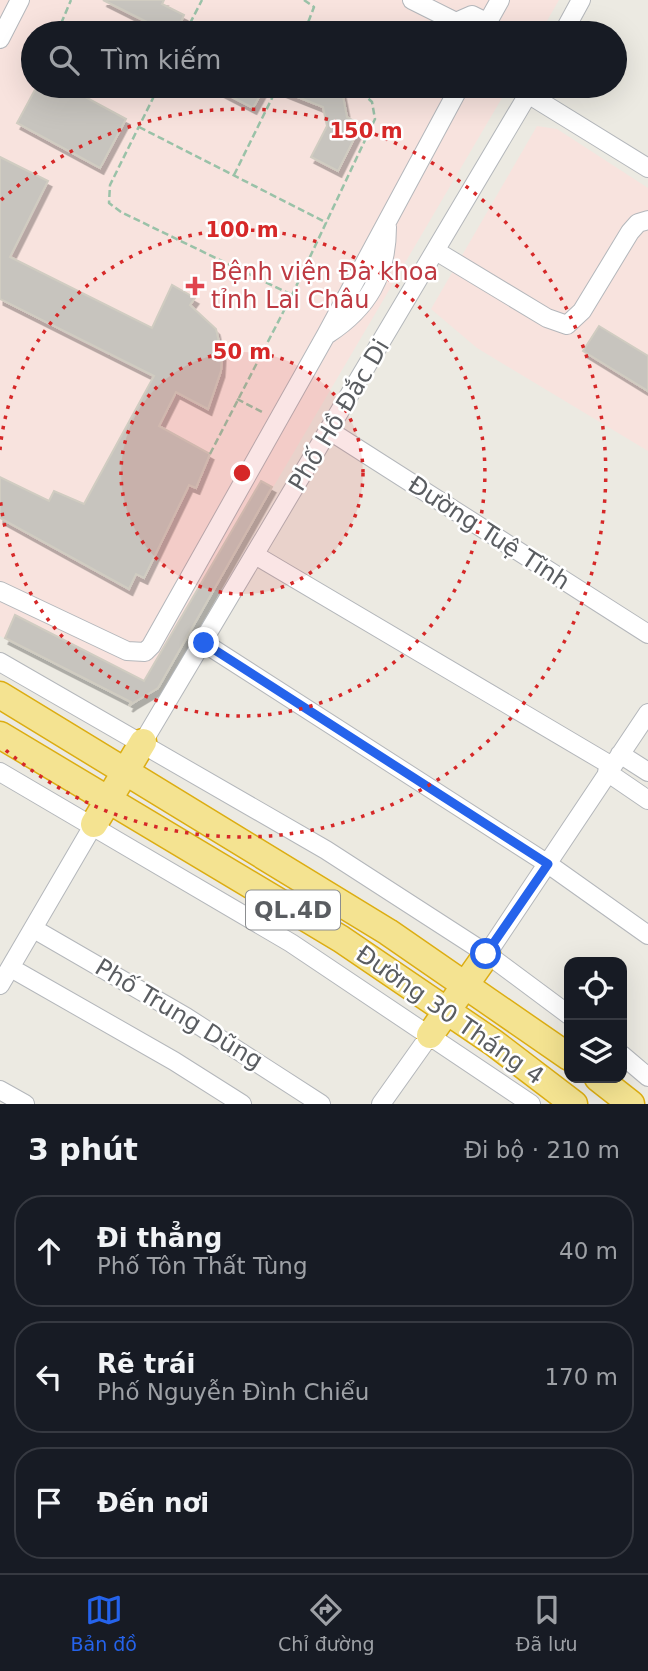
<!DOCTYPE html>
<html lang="vi">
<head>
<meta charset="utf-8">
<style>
	:root { --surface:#171b24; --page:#242831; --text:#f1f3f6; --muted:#9ea1a6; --line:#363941; --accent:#2563eb }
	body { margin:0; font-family:"DejaVu Sans",sans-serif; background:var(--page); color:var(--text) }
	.controls { position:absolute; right:21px; bottom:21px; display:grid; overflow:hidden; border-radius:14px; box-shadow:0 7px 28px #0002 }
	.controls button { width:63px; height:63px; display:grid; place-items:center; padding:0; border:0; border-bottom:2px solid var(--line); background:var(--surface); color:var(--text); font:35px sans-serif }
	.stop { position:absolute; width:21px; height:21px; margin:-16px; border:5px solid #2563eb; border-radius:50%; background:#fff }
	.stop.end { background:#2563eb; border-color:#fff; box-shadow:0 2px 7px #0008 }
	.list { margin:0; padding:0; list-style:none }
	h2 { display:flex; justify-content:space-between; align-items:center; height:91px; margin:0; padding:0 28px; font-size:30px }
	h2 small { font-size:23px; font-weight:400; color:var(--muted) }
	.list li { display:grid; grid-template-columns:46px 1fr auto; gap:21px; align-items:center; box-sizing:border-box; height:112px; margin:0 14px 14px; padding:0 14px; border:2px solid var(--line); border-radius:28px }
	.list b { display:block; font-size:26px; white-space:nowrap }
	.list p { margin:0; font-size:23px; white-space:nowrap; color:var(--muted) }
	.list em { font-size:23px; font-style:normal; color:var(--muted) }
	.icon { flex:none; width:38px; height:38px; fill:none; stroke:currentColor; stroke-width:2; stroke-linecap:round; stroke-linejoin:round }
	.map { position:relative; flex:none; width:648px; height:1104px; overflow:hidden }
	.search { position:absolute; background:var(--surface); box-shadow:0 7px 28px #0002; left:21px; right:21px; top:21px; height:77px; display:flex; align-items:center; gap:18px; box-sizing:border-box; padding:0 24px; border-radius:38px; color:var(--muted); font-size:26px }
	.sheet { height:469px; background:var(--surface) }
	nav { display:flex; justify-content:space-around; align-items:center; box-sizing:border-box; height:98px; border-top:2px solid var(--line); background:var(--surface); font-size:19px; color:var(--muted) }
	nav a { display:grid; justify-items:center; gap:4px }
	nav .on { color:var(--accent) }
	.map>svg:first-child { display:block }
	.medical { fill:#f8e3de }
	.building { fill:#c7c4be; stroke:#d0ccc1; stroke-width:2; filter:url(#shadow) }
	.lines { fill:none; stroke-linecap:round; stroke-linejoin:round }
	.minor-casing { stroke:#b4b7bb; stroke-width:20 }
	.highway-casing { stroke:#dcad12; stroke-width:29 }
	.path { stroke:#9ac2a8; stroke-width:2.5; stroke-dasharray:7 3.5; stroke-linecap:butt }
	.minor { stroke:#fff; stroke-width:18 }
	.highway { stroke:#f4e391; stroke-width:26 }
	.route { stroke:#2563eb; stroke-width:9 }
	.ring { fill:none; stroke:#d62828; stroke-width:3.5; stroke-dasharray:3.5 7 }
	.health-dot { fill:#e0444e; stroke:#fff; stroke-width:2.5 }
	.labels { text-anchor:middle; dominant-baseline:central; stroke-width:5; stroke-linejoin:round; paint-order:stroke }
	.shield { fill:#fff; stroke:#8c8e90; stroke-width:2 }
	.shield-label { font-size:23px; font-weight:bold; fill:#5a5d61 }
	.health-label { font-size:24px; fill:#be3a42; stroke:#fff; text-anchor:start }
	.street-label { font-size:24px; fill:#5a5d61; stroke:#fff }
	.centre { fill:#d62828; stroke:#fff; stroke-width:3.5 }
	.ring-label { font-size:21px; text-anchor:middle; font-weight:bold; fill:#d62828; stroke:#fff; stroke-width:5; stroke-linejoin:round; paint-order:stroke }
</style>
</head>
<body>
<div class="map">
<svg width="648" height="1104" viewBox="0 0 648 1104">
	<defs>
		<filter id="shadow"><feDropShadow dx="3.5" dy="6" stdDeviation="0" flood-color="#0004"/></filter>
	</defs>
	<rect width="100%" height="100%" fill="#eceae2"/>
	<path class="medical" d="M0,0H559L540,33H33V86H509L154,690L133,703L0,636Z
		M537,126L557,129L648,188V451L477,348L431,309Z"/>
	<path class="building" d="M103,0H164L162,4L184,15L176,33H141L147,22Z
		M37,86H65L126,119L100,168L17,123Z
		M211,86H265L253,108Z
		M270,86H341L347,117L361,125L338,171L311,157L327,126L323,107Z
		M0,157L48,181L10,257L152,328L172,285L195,298L190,305L216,329L222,355L221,371L208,409L176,392L159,426L210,454L196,488L189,485L144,578L136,574L129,589L0,518V477L49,501L54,491L84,504L154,376L0,299Z
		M599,326L648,356V391L583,351Z
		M261,481L272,487L158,688L133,703L129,706L131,702L5,638L15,615L144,681Z"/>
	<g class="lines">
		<g class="minor-casing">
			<path id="minor" d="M412,0L456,22
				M486,25L500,0
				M453,33L456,22L472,15L480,19L487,33
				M563,33L581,0
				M0,39L20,0
				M528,94L648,168
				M436,251L547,318L567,325L582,311L630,232L638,223L648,220
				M328,334C368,308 387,275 387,227
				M330,431L648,634
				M255,555L612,766
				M0,591L127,651L145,652L151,646L326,335L460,86
				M204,643L548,864L648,935
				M0,662L326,850L487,954L569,1015
				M143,742L533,86
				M620,754L648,772
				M0,772L291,943L531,1104
				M607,772L648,800
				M34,929L186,1017L321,1104
				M487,954L648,713
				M11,968L174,1061L242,1104
				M0,985L94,824
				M622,1055L648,1077
				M0,1090L25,1104
				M381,1104L430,1035"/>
		</g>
		<g class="highway-casing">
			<path id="highway" d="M0,695L388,932L569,1057
				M0,735L341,939L494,1043L574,1104
				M94,824L143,742
				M430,1035L487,954
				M598,1078L631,1104"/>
		</g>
		<path class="path" d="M304,0L314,7L304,33
			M57,33L71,0
			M185,33L202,0
			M159,86L110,185L109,203L121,212L292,295
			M139,127L327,223
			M234,175L278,86
			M237,399L262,412
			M210,454L292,295L375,119L372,102L355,86"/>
		<use href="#minor" class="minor"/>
		<use href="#highway" class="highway"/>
	</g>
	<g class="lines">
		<path class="route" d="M204,643L548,864L486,954"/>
	</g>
	<circle cx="242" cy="473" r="121" fill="#d62828" fill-opacity=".12"/>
	<g class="ring">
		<circle cx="242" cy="473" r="121"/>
		<path d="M0 450A243 243 0 1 1 0 496"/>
		<path d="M1 200A364 364 0 1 1 1 746"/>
	</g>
	<path class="health-dot" d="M191.5 275.5h7v7h7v7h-7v7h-7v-7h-7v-7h7z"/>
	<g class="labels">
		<rect class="shield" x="246" y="890.5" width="94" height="39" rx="5"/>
		<g class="shield-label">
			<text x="293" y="910">QL.4D</text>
		</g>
		<g class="health-label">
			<text x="211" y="272">Bệnh viện Đa khoa<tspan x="211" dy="28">tỉnh Lai Châu</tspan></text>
		</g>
		<g class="street-label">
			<text transform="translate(339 415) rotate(-59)">Phố Hồ Đắc Di</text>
			<text transform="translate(489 533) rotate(33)">Đường Tuệ Tĩnh</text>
			<text transform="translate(179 1014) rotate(31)">Phố Trung Dũng</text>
			<text transform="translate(450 1015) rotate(35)">Đường 30 Tháng 4</text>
		</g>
	</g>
	<circle cx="242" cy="473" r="10" class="centre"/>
	<g class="ring-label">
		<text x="366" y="138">150 m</text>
		<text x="242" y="237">100 m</text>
		<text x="242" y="359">50 m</text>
	</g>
</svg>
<div class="controls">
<button><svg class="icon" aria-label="locate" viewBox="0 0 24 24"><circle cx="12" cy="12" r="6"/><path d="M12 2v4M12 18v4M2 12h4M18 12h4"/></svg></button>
<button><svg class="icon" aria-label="layers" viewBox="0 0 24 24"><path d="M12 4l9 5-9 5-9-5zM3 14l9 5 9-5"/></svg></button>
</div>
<div class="stop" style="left:486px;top:954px"></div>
<div class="stop end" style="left:204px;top:643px"></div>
<div class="search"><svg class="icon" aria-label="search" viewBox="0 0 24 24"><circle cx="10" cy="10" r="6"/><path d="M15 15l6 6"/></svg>Tìm kiếm</div>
</div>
<section class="sheet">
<h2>3 phút<small>Đi bộ · 210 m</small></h2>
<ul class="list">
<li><svg class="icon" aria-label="ahead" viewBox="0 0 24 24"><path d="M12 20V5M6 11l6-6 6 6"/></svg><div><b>Đi thẳng</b><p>Phố Tôn Thất Tùng</p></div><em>40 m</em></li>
<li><svg class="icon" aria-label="left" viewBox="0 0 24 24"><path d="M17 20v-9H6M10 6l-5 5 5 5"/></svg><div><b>Rẽ trái</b><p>Phố Nguyễn Đình Chiểu</p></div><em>170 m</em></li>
<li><svg class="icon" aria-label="arrive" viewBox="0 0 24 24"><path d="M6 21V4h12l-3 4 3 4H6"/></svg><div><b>Đến nơi</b></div></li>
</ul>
</section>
<nav>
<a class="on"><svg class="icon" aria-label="map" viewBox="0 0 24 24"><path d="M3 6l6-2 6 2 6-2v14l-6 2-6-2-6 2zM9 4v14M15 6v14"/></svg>Bản đồ</a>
<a><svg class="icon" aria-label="directions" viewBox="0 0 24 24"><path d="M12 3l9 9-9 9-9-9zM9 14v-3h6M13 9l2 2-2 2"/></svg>Chỉ đường</a>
<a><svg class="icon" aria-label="saved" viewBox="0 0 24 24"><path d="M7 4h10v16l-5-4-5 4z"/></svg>Đã lưu</a>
</nav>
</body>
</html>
